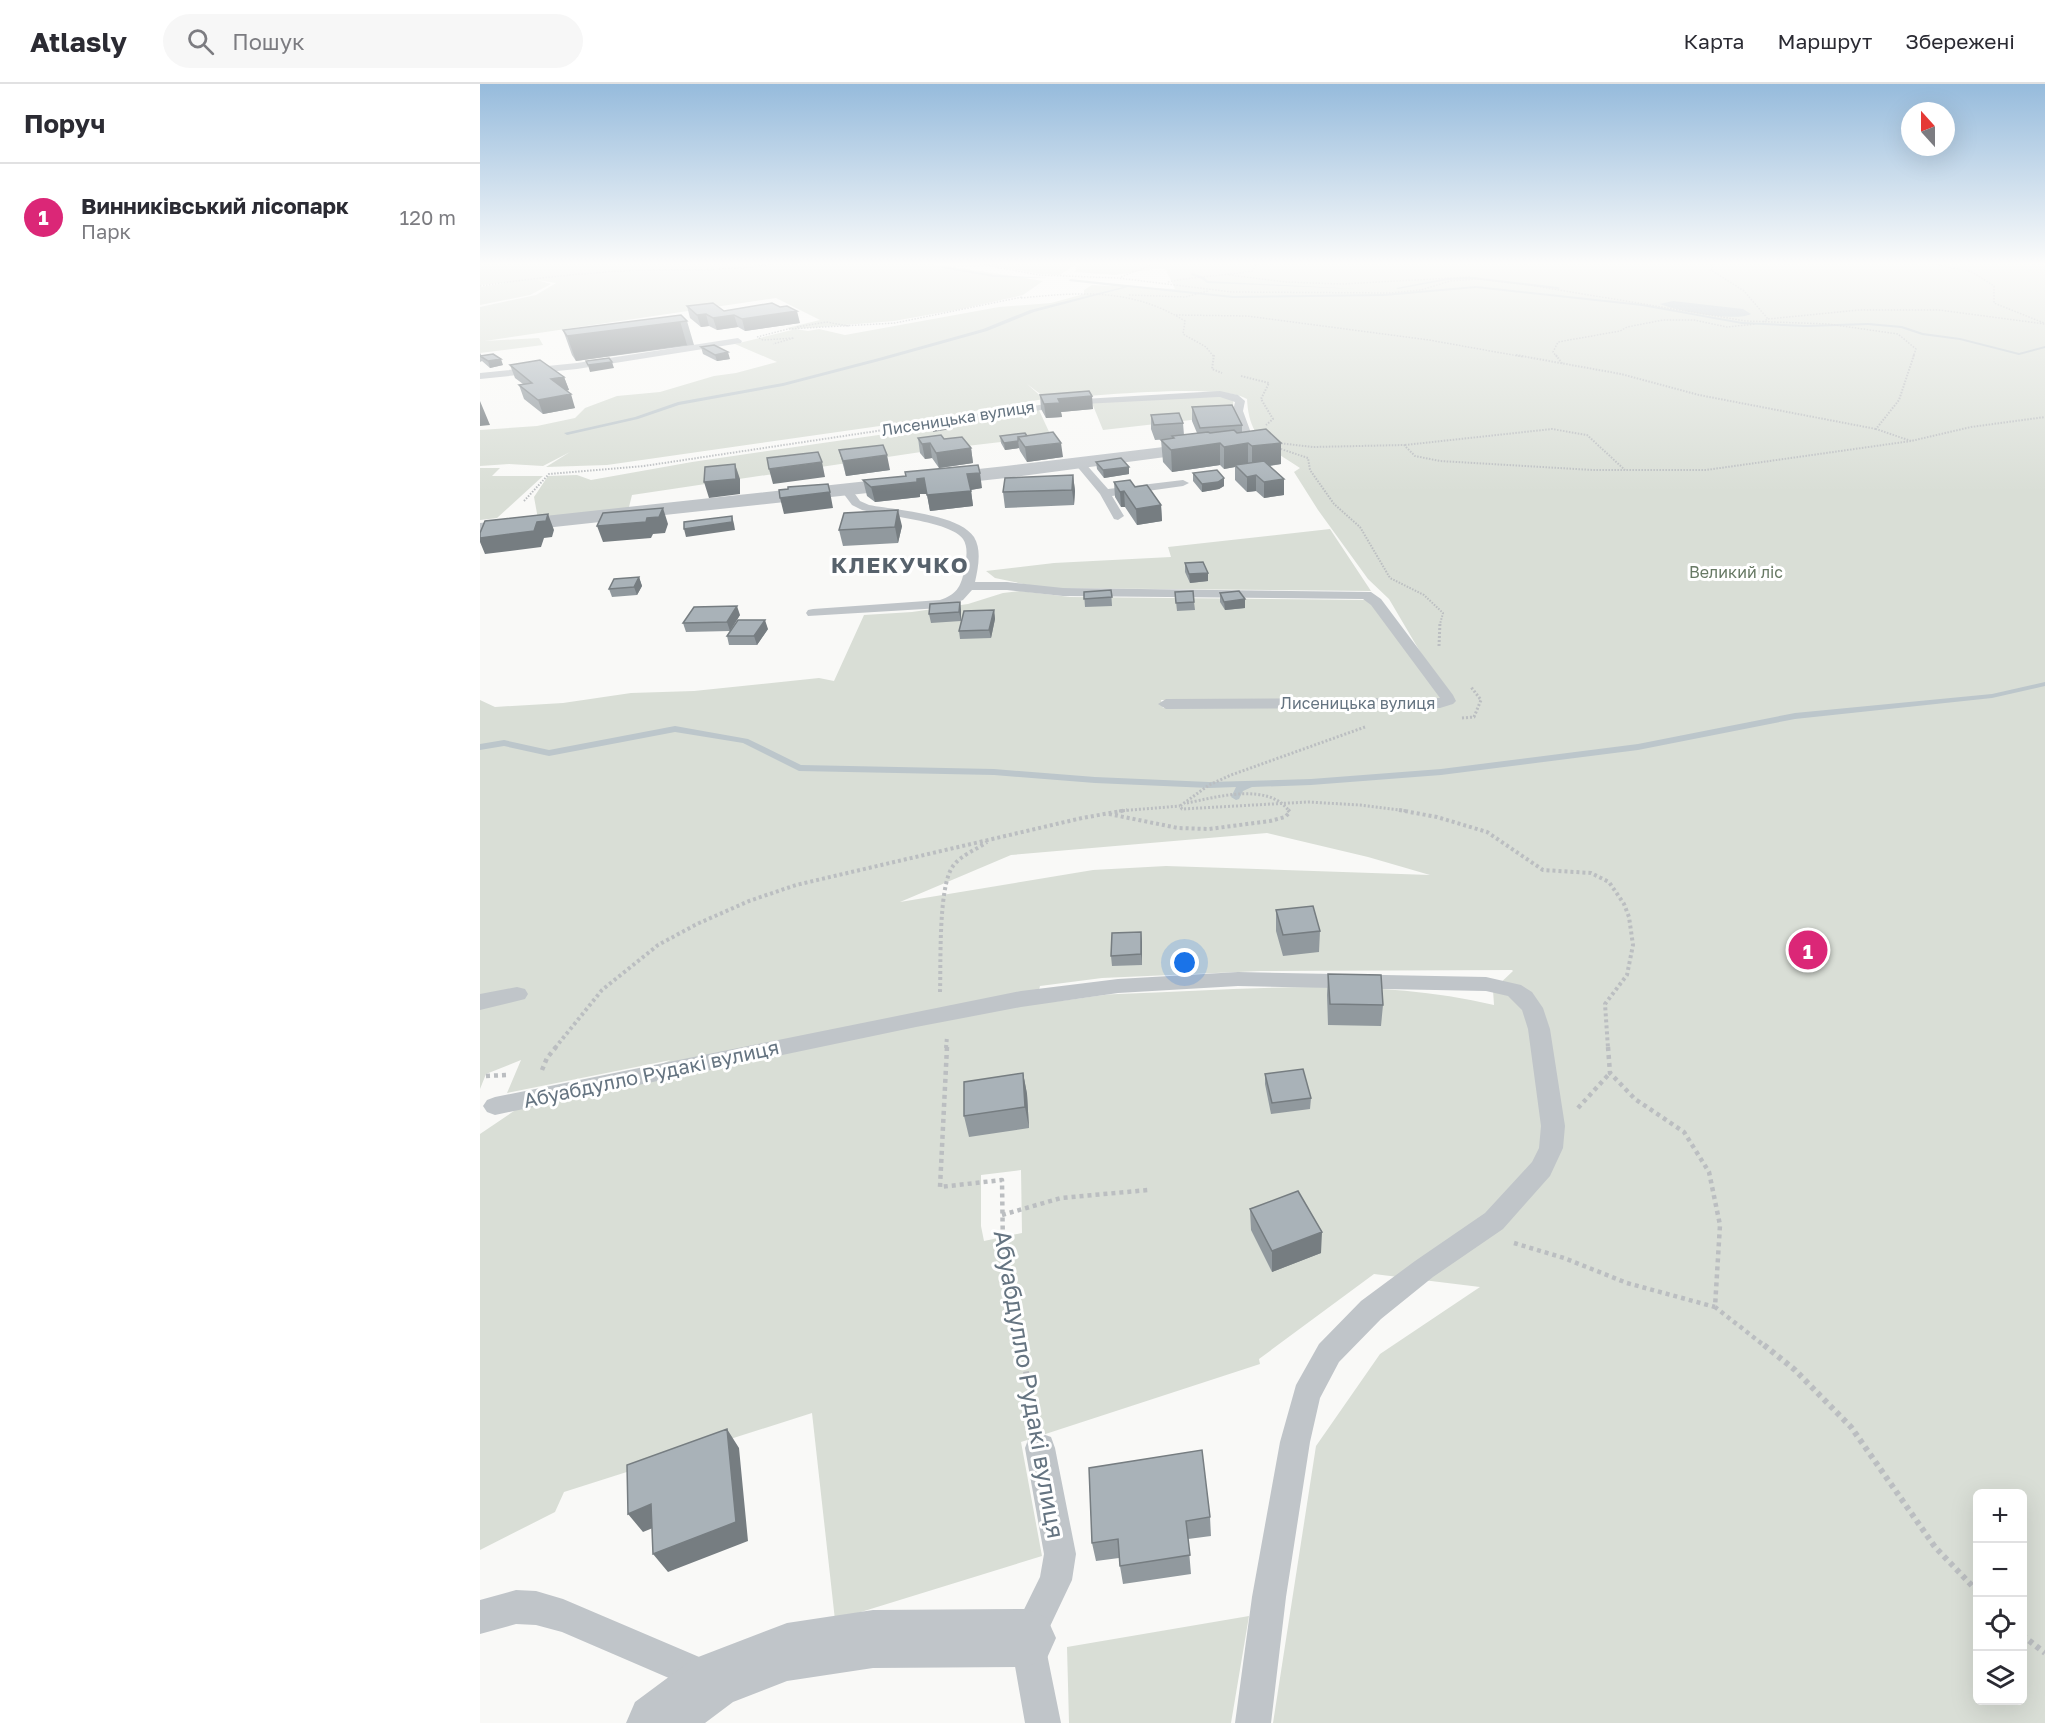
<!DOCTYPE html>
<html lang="uk">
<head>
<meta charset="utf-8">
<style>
	:root { --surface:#fff; --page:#f7f7f7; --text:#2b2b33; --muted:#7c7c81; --line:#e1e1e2; --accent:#db2777 }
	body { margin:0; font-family:"Golos Text",sans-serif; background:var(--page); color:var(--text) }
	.controls { position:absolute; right:18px; bottom:18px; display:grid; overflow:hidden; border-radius:9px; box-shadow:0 6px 24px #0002 }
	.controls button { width:54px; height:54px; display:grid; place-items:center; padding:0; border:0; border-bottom:2px solid var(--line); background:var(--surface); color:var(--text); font:30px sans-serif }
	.compass { position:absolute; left:1421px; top:18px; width:54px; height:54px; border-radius:50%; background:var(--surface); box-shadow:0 6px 24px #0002; rotate:339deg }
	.you { position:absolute; left:705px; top:879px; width:21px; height:21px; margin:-15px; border:4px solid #fff; border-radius:50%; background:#1a73e8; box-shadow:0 0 0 9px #1a73e833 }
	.badge { display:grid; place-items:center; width:39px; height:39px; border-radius:50%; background:var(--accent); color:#fff; font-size:20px; font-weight:700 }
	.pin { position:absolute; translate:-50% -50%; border:3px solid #fff; box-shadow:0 2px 6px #0006 }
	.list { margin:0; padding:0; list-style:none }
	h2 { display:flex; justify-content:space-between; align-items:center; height:78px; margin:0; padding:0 24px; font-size:26px }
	h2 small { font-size:20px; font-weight:400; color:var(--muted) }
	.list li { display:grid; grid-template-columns:39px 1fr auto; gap:18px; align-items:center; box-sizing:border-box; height:108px; padding:0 24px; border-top:2px solid var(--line) }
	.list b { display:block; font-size:22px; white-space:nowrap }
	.list p { margin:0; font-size:20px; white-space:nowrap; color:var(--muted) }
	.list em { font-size:20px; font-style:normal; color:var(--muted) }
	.icon { flex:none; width:33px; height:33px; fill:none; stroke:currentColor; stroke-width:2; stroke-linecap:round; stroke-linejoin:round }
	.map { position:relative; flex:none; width:1565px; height:1639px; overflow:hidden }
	header { display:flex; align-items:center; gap:36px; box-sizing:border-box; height:84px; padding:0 30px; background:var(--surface); border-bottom:2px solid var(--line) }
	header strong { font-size:28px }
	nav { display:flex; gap:33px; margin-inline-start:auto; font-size:21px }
	.search { width:420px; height:54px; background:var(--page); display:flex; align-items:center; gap:15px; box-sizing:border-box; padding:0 21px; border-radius:33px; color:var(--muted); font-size:22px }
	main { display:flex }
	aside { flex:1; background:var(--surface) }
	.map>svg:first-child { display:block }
	.green { fill:#d9ded6; fill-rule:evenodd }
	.water { fill:#bcc6cb }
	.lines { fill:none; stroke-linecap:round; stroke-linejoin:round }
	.stream { fill:#bcc6cb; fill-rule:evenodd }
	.path-far5 { stroke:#bbbec1; stroke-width:1.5; stroke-dasharray:1.5 1.5; stroke-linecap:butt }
	.path-far4 { stroke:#bbbec1; stroke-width:2; stroke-dasharray:1.5 1.5; stroke-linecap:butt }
	.path-far3 { stroke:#bbbec1; stroke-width:3; stroke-dasharray:2 2; stroke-linecap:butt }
	.path-far2 { stroke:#bbbec1; stroke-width:4; stroke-dasharray:3 3; stroke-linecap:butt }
	.path-far1 { stroke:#bbbec1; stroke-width:4.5; stroke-dasharray:4 4; stroke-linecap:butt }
	.path { stroke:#bbbec1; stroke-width:6; stroke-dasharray:4.5 4.5; stroke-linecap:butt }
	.service { fill:#c0c5c9; fill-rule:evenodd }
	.minor { fill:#c0c5c9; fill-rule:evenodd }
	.wall { fill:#91999e }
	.shaded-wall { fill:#767d81 }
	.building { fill:#a9b2b8; stroke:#767d81; stroke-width:1.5 }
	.labels { text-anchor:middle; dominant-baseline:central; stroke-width:6; stroke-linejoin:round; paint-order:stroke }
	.far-street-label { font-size:16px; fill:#657481; stroke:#fff }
	.far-park-label { font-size:16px; fill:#677964; stroke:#fff }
	.street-label { font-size:20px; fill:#657481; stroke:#fff }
	.far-district-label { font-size:22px; font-weight:bold; letter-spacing:1.5px; fill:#57626c; stroke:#fff }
	.near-street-label { font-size:24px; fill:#657481; stroke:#fff }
</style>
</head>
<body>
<header>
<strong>Atlasly</strong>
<div class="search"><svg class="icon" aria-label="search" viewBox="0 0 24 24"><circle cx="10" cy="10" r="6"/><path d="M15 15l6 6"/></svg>Пошук</div>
<nav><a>Карта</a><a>Маршрут</a><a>Збережені</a></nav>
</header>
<main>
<aside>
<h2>Поруч<small></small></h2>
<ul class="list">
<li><span class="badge">1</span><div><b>Винниківський лісопарк</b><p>Парк</p></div><em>120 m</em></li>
</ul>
</aside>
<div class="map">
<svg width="1565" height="1639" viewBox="0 0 1565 1639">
	<rect width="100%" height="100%" fill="#f9f9f7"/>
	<path class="green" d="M0,179H448L563,197L543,211L481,225L414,237L316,245L328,247L339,245L365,251L519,223L571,219L604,210V206L612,201L695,205L686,186L680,184L636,191L594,188L601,179H1565V1639H793L836,1362L900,1270L1000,1203L894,1190L779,1275L780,1280L541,1358L562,1472L355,1536L332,1329L84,1408L75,1428L0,1466V1050L37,1025L120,1006L191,976L27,1009L41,976L6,990L0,1005V616L15,623L83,619L151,609L214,607L339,594L354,597L384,531L432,528L488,520L523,509L540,507L590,513L888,516L962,614L960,616H681L683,624L970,621L973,613L942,571L909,515L888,495L838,426L814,388L820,384C789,363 769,356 767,315C740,298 605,313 567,315L547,300L564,315L449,335L127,381L66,383L90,368L63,382L29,380L0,382V346L57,342L95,334L105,324L137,312L180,308L234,292L256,289L297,278L255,260L312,246L307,244L340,236L296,214L5,257L59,254L63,261L0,269V223L56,211L76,199L57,196L71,200L50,211L0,221V203L31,198L0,201ZM787,749L888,773L950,791L686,782L613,786L420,818L531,771ZM781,887L1032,886L1033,887L1013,906L1014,921C891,892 762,906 638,910C611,911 583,919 556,918L560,902L622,894ZM541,1086L542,1149L504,1157L501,1142V1091ZM1498,1410H1542V1616H1498Z
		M496,179H597L580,191L561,190Z
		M744,313L753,316L754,335L711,336L623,346L612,319L661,314Z
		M558,324L571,352L461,365L152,411L148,427L58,435L54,413L68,392L97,391L111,396L212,378L447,344Z
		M0,384H20L12,392H63L17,434L0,436Z
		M850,445L891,507L563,504L515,494L506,487L574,479L691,473L688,463Z
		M769,1532L751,1639H589L587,1563Z"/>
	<path class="water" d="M1193,217L1263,225L1271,230C1256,238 1196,227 1180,220Z"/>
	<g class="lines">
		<path class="stream" d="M461,182L514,191L569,194L514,193L462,184Z
			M712,189L724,193L728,197L878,205L727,199L722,195L711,191Z
			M993,193L1078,203L1080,204L1078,205L993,195L968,196L918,205L916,204L968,194Z
			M590,195L753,212L904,210L996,202L1162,220L1262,238L1326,241L1388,239L1422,242L1443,249L1480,254L1539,269L1565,262V264L1539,271L1480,256L1442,251L1421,244L1388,241L1326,243L1262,240L1162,222L996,204L904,212L753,214L648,203L554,228L507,247L403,276L303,302L199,321L158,335L87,351L84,349L155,333L198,318L303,299L399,274L503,245L550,226L643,203L589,197Z
			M1565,598V602L1512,614L1315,635L1158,666L961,691L831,701L772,703L763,707L759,715L756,716L751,713L756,703L729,704L615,699L514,691L319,687L263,659L195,648L69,672L24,662L0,666V660L24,656L69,666L195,642L268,655L321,681L514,685L615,693L729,698L831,695L961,685L1158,660L1315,629L1512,610Z"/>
		<path class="path-far5" d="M494,179L559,191L638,194L752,208L910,209L941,206L970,197L997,195L1049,201L1266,237L1348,240L1418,250L1436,265L1433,273
			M1233,179L1231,186L1264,207L1288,235
			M1450,179L1492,188L1514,202V219L1564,239
			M676,180L682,179
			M749,191L806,198L862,200L990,193
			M641,193L676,179
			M688,198C716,192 744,192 772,187L778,179
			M0,202C55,194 110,188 166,186C209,185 252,188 295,179
			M649,211L705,213L728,207
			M541,214C601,208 652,204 705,237L703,250L726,263L734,273
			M696,231L767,232L949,256L1044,273
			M1283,238L1288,235L1379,226H1459L1565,240
			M317,243L346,238L369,242
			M277,253L308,245L415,239L542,213
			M279,254L283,256L314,254L293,260
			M1077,273L1073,268L1078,258L1140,247L1147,243L1183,236H1214L1247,243L1276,240"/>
		<path class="path-far4" d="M734,271L732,285L742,289
			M1036,271L1141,290L1219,311L1396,345
			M1076,271L1083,281
			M761,292L789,299L781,315L793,335L786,341
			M1431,357L1396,345L1419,316L1434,271
			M798,359L833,363L924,361L935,372L960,377L1113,386H1226L1431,357L1491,343L1565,333
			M925,361L1072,345L1107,351L1145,386
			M798,364L828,374L830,386L854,420L880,443L910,494L944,511L963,529L960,540
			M44,417L69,390L164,382L417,344"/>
		<path class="path-far3" d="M959,562L960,538
			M982,634L994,633L1001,616L991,603
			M885,643L751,691L729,701L700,722L702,725L828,718L880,721L928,727
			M707,719C737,713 788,698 809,727
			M639,727L700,722"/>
		<path class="path-far2" d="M919,726L957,733L1007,748L1063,786L1111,789L1129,798L1144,820L1149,833L1153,861L1147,891L1125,920L1128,964
			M629,730L698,744L729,745L790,737L805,733L810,728L808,726
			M460,908C461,881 458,802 473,782C481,771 496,766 507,758
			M75,964L122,906L178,861L217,840L269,817L316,801L602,734L647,726
			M466,964L467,953"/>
		<path class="path-far1" d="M467,963L460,1103L522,1096L523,1168L541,1263
			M1128,963L1130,989L1155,1015L1204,1048L1229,1088L1240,1141L1235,1223L1286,1263
			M62,986L67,974L76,963
			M6,992L27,991
			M1098,1024L1130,989
			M522,1131L581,1114L668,1106
			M1034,1159L1084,1174L1147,1199L1235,1223"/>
		<path class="path" d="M541,1261L555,1335
			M1284,1261L1315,1286L1371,1343L1455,1463L1498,1508
			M1542,1551L1565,1569"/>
		<path class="service" d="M258,254L262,257L261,259L97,285L0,295V289L97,279Z
			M740,307L758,311L765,317L763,327L775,360L774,362L765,360L753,327L755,318L740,313L603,320L438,344L433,341L438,338L603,315Z
			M600,377L604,378L628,405L703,396L709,399L703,402L632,412L644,432L638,436L634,435L620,410L595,380Z
			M366,402L370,403L380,417L389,421C415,426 479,430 494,453C502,466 498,484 495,498H527L583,504L891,508L901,515L973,611L976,617L973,620L960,624L686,625L678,620L686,615L960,614L891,521L883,515L583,512L527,506H492L483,516L461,524L328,532L326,529L328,526L333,525L460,516C476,511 481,503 484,487C486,477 489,464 483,455C471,437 403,432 382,426L372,421L360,405Z
			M758,888L1006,893L1041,901L1052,908L1063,924L1070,945L1085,1042L1083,1064L1070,1092L1023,1145L953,1193L901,1235L859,1278L840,1314L830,1358L806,1513L791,1639H755L772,1513L800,1358L816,1301L839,1260L881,1217L935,1177L1005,1129L1052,1078L1059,1064L1061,1042L1048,945L1042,926L1028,912L1006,907L758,902L638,909L541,923L436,943L15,1031L7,1028L3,1022L7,1016L15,1013L541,907L638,895Z
			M37,903L45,905L48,910L45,915L0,926V910Z
			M560,1349L571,1353L575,1364L596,1470L592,1496L564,1555L581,1639H545L530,1554L560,1493L564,1470L545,1364L549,1353Z
			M36,1506L56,1507L83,1515L238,1581L243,1593L238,1605L226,1610L82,1548L56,1541L36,1540L0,1550V1516Z"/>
		<path class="minor" d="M725,358L731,359L734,363L731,367L526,394L0,451V439L526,382Z
			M547,1525L567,1534L576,1554L567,1574L547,1583L393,1584L307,1597L253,1618L225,1639H146L155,1618L213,1575L307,1539L393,1526Z"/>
	</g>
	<path class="wall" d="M207,222L244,227L320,239L265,247L258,243L237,246L229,242L221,243L210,234Z
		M207,237L214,261L96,277L92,271L83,246Z
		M221,263L250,275L237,277L223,270Z
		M0,269L2,272L23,281L10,284L2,277L0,278Z
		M30,281L84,293L89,306L86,307L95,324L63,330L44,315L39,301L43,300L35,294Z
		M560,311L613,325L581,328L582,333L566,334L561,325Z
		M712,323L762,341V349L801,359V380L790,382L804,395V411L784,414L776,407L767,408L755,396V383L744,385L740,381L692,388L683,378L681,356L690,355L675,356L671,345V331L703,339L704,351L717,349L712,337Z
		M520,352H547L583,373L547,378L540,367L539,364L525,366L521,359Z
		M438,354L464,355L491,364L493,379L459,384L452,374L445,375L440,369Z
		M359,366L410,386L366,392Z
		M616,378L649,383V390L624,394L617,385Z
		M713,389L744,394V402L739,405L722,408L713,397Z
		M593,391L595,407L594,421L525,424L523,408Z
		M383,396L502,404L491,406L493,422L450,427L447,410H440V413L395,418L387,412Z
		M634,398L655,403L681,421L682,437L657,441L645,423H641L635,413Z
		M422,442L418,459L363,462L359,446Z
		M705,479L728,497L710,499L705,488Z
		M159,493L162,502L157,511L132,513L129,505Z
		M631,506L632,522L605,523L604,508Z
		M695,508L714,518L715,526L697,527Z
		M740,509L765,515V524L745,526L740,518Z
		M480,518L481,527V537L451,539L449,530Z
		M514,526L515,535L511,554L480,555L479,547Z
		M260,531L250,547L206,548L203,539Z
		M288,545L277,561H249L247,552Z
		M796,826L840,847L839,868L803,872L796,847Z
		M661,848L662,881L632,882L631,872Z
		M848,890L903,921L901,942L848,941L847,911Z
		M543,989L547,1010L549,1044L489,1053L484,1032Z
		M785,990L831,1014L830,1025L791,1030L785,1000Z
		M770,1125L841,1169L792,1188L771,1146Z
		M609,1384L730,1433L731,1452L708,1455L711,1490L643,1500L640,1482L639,1474L616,1477L612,1459Z"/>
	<path class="shaded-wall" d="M317,227L320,239L265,247L262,235Z
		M226,230L229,242L221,243L217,231Z
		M254,231L258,243L237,246L233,234Z
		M200,237L207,261L96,277L87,252Z
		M248,268L250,275L237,277L235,271Z
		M21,275L23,281L10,284L8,277Z
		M132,278L134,284L110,288L108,281Z
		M84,293L89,306L76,309L71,295Z
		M91,310L95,324L63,330L58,316Z
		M612,312L613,325L581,328L582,333L566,334L564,320L578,315Z
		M0,317L10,341L0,342Z
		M470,338L471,345L453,348L452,340Z
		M538,357L539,364L525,366L524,359Z
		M450,359L452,374L445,375L442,360Z
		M581,359L583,373L547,378L545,363Z
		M740,359V381L692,388L691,366Z
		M768,359V381H755V383L744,385V363Z
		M801,359V380L772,384V362Z
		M491,364L493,379L459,384L456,369Z
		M407,371L410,386L366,392L363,377Z
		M342,378L345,393L293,400L289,385Z
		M255,380L260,395V410L229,414L224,398Z
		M649,383V390L624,394L623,386Z
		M500,389L502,404L490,406L487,390Z
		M593,391L595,407L594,421L592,406Z
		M776,391V407L767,408V393Z
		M444,394L447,410H440V413L395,418L391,403Z
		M744,394V402L739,405L722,408V400Z
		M804,395V411L784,414V398Z
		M491,407L493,422L450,427L447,411Z
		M644,407L645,423H641L640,408Z
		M350,408L353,424L304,430L300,414Z
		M681,421L682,437L657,441L656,425Z
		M183,424L188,440L185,449L173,450L171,454L123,458L117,442L167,434Z
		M418,426L422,442L418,459L415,443Z
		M68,430L74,446L72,453L64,454L61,463L5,470L0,458V454L57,438Z
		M252,432L254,440L255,446L206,453L204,445Z
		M728,489V497L710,499L709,490Z
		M159,493L162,502L157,511L154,503Z
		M765,515V524L745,526L744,518Z
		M480,518L481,527V537L479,528Z
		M257,522L260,531L250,547L247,538Z
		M514,526L515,535L511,554L509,546Z
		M285,536L288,545L277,561L274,552Z
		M661,848L662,858V881L661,870Z
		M543,989L547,1010L549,1044L545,1023Z
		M842,1148L841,1169L792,1188V1167Z
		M247,1345L259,1364L268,1457L188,1488L173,1470Z
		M171,1420L185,1439L163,1448L148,1430Z"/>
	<path class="building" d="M233,219L244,227L292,219L300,223L307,222L317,227L262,235L254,231L233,234L226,230L217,231L207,222Z
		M201,231L207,237L87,252L83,246Z
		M234,261L248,268L235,271L221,263Z
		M13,270L21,275L8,277L0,272Z
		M129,274L132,278L108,281L106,277Z
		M60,276L84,293L71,295L91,310L58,316L39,301L52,299L30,281Z
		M609,307L612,312L578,315L580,319L564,320L560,311Z
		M752,321L762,341L720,344L712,323Z
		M699,329L703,339L674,341L671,331Z
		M468,335L470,338L452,340L450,337Z
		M786,345L801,359L772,362L768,359L744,363L740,359L691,366L681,356L694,354L692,352L728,348L730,349L754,346L757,349Z
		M573,348L581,359L545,363L538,353Z
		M545,349L547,352L538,353V357L524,359L520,352Z
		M461,351L464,355L482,353L491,364L456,369L450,359L442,360L438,354Z
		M403,361L407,371L363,377L359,366Z
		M338,368L342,378L289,385L287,374Z
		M641,374L649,383L623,386L616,378Z
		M784,377L804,395L784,398L776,391L767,393L755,381Z
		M255,380L256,395L224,398L225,383Z
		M498,381L500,389L487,390L491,407L447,411L444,394L437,395V398L391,403L383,396L426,392L425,388Z
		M737,386L744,394L738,398L722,400L713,389Z
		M593,391L592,406L523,408L525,394Z
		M650,396L655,403L667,401L681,421L656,425L644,407L640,408L634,398Z
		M348,400L350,408L300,414L299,406L308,405V403Z
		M183,424L179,433L167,434L166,438L117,442L123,429Z
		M418,426L415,443L359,446L364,429Z
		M68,430L66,437L57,438L54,447L0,454V449L5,437Z
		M252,432V438L204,445V438Z
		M723,478L728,489L709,490L705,479Z
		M159,493L154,503L129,505L134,495Z
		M631,506L632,513L604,515V508Z
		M713,507L714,518L696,519L695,508Z
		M759,507L765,515L744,518L740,509Z
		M480,518L479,528L449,530L450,520Z
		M257,522L247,538L203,539L214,523Z
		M514,526L509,546L479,547L484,527Z
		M258,536H285L274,552H247Z
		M833,822L840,847L803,851L796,826Z
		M661,848V870L631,872L632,849Z
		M848,890L901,891L903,921L850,920Z
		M823,985L831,1014L792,1019L785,990Z
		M543,989L545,1023L484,1032V998Z
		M818,1107L842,1148L792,1167L770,1125Z
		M247,1345L256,1438L173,1470L171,1420L148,1430L147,1381Z
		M722,1366L730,1433L706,1437L710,1471L640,1482L638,1455L612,1459L609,1384Z"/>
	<linearGradient id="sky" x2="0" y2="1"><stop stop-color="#96bbdc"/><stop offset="0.44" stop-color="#fcfcfb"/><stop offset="1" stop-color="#fcfcfb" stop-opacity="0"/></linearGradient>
	<rect width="1565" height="408" fill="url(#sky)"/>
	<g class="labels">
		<g class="far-street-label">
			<text transform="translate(478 334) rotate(-9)">Лисеницька вулиця</text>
			<text x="878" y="619">Лисеницька вулиця</text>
		</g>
		<g class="far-park-label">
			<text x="1256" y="488">Великий ліс</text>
		</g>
		<g class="street-label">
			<text transform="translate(171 989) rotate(-12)">Абуабдулло Рудакі вулиця</text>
		</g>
		<g class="far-district-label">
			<text x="420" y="480">КЛЕКУЧКО</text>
		</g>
		<g class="near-street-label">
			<text transform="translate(550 1300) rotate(80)">Абуабдулло Рудакі вулиця</text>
		</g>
	</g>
</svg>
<div class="controls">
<button>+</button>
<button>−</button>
<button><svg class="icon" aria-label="locate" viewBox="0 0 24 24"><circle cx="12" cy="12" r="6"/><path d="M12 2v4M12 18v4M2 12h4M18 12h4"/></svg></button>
<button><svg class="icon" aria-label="layers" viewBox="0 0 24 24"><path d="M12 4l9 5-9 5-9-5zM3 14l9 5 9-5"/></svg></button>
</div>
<svg class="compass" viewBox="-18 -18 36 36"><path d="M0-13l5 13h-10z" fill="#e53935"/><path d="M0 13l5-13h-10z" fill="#7c7c81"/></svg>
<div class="you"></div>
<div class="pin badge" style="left:1328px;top:866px">1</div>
</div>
</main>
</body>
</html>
